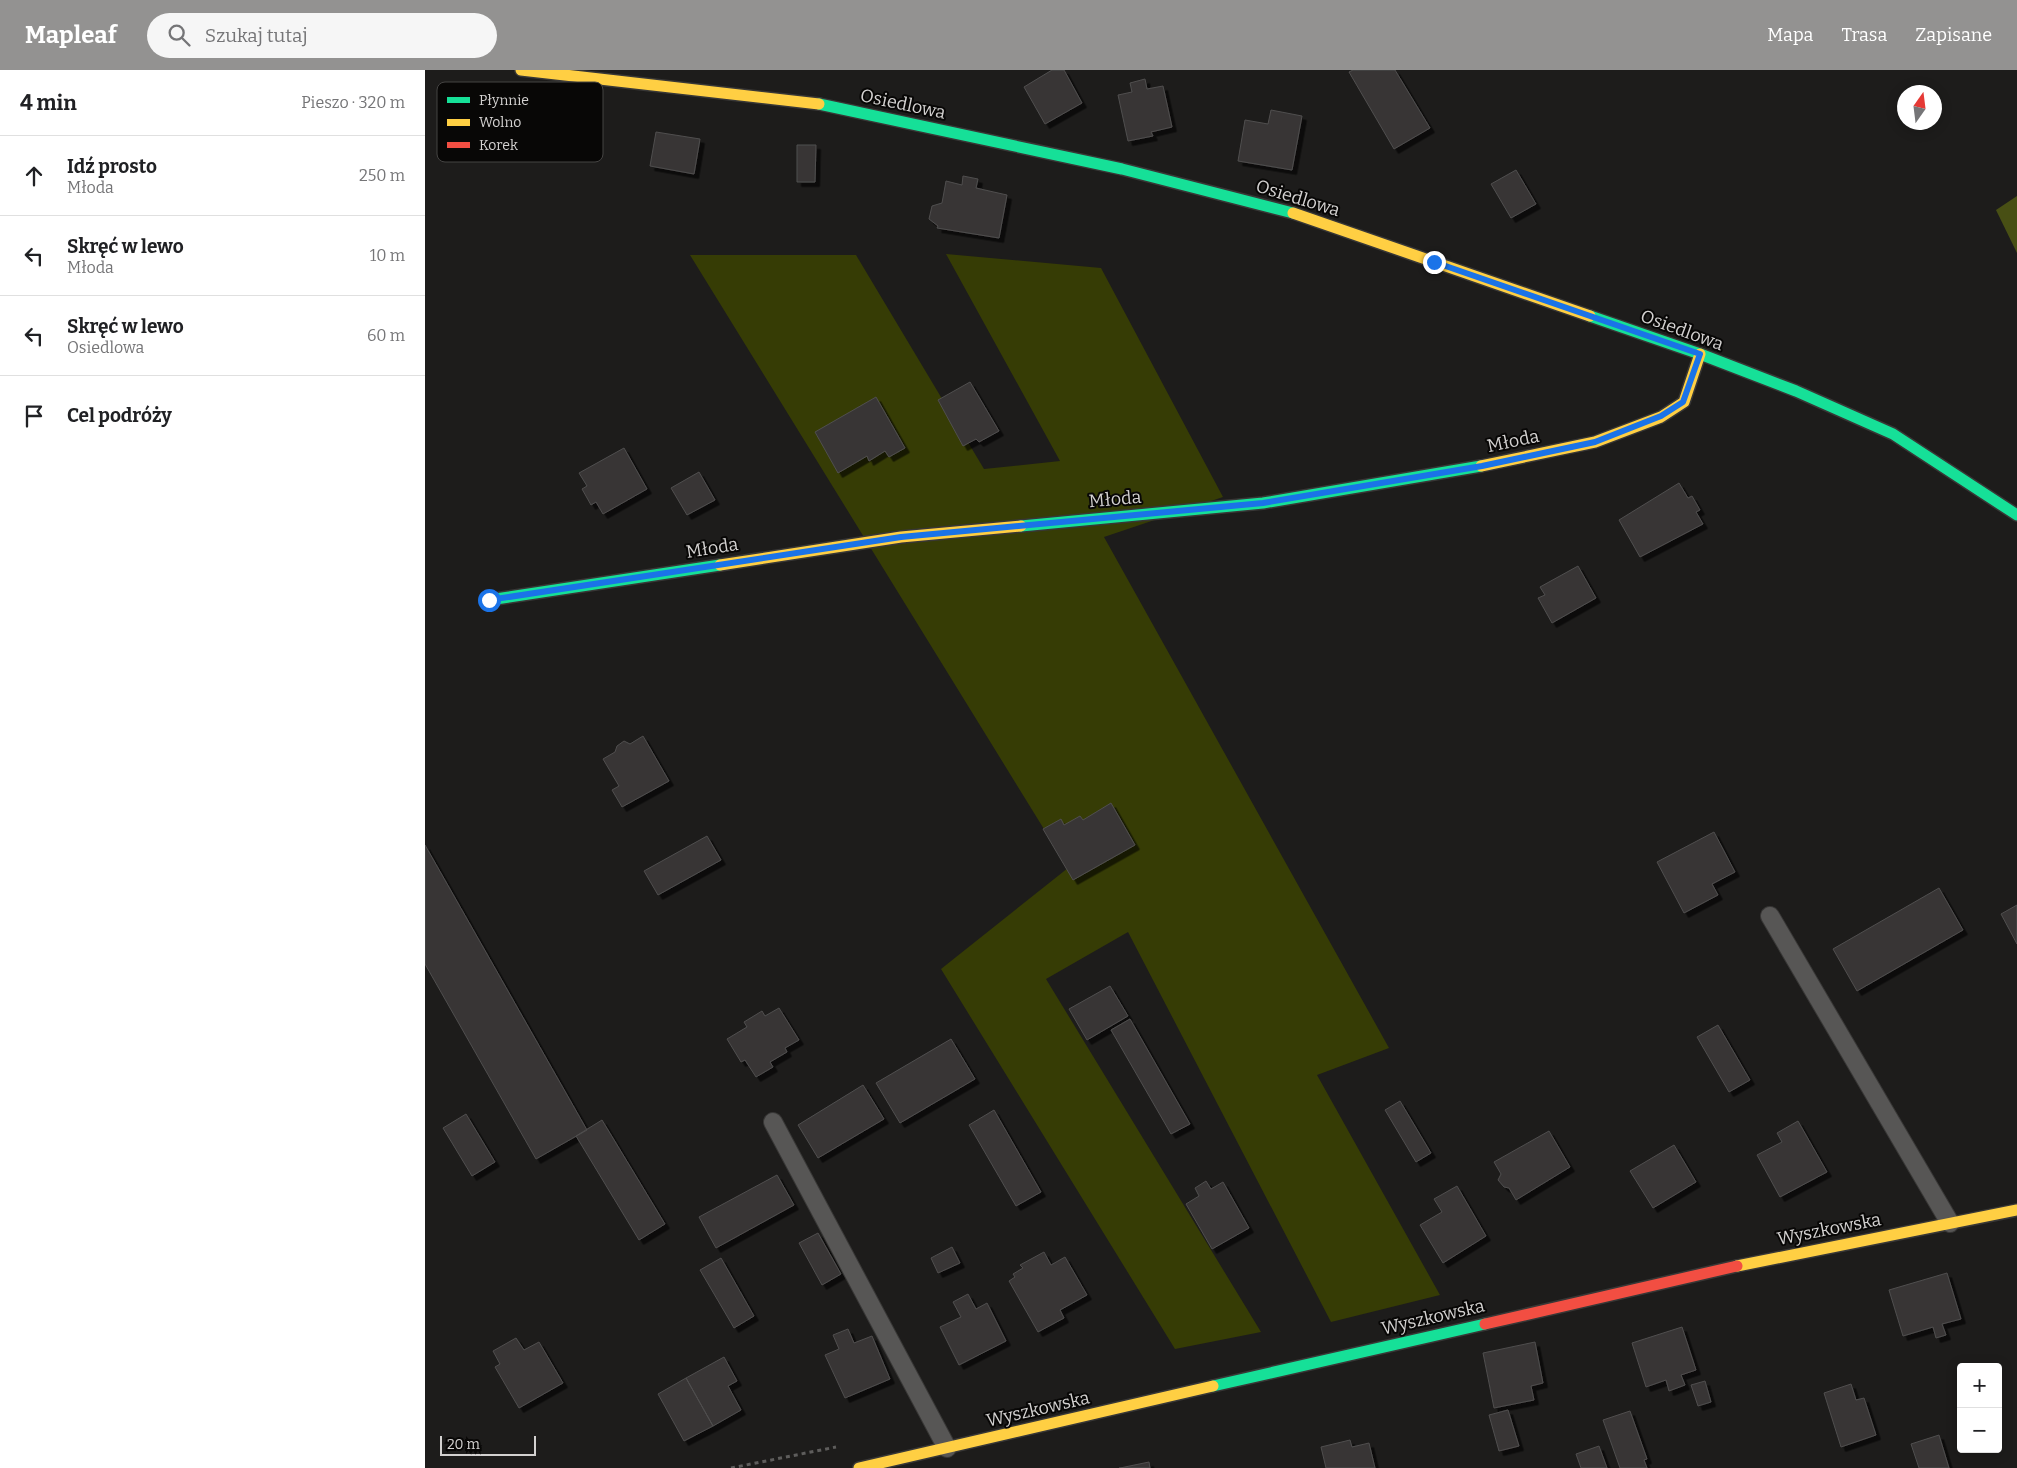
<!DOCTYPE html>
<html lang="pl">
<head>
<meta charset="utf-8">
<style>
	:root { --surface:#fff; --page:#f6f6f6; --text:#202124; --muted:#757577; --line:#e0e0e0; --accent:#939291 }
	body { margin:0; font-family:Bitter,serif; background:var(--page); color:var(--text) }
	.controls { position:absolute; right:15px; bottom:15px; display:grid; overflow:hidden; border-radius:5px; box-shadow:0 2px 12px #0003 }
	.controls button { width:45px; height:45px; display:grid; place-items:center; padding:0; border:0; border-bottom:1px solid var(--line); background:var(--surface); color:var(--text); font:25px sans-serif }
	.compass { position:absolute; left:1472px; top:15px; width:45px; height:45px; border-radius:50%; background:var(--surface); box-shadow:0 2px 12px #0003; rotate:14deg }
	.scale { position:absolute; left:15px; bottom:12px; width:96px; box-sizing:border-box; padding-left:5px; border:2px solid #d3d1d0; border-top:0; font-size:14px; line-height:18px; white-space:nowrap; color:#d3d1d0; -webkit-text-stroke:4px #080706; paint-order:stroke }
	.stop { position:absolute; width:15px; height:15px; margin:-11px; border:4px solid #1a73e8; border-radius:50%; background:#fff }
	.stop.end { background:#1a73e8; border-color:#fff; box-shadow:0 1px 5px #0008 }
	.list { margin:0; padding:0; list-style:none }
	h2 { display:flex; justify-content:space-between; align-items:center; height:65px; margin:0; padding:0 20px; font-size:21px }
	h2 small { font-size:16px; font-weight:400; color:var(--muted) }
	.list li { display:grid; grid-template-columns:32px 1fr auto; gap:15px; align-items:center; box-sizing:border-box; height:80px; padding:0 20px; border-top:1px solid var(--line) }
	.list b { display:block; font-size:19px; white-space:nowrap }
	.list p { margin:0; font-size:16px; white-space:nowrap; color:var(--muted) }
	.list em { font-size:16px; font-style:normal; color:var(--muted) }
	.icon { flex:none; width:28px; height:28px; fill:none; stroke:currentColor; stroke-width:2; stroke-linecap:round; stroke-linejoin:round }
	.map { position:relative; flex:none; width:1592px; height:1398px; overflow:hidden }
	header { display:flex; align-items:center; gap:30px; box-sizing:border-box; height:70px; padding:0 25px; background:var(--accent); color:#fff }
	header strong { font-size:24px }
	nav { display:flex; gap:28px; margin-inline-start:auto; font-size:18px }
	.search { width:350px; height:45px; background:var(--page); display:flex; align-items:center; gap:12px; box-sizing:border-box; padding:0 18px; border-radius:28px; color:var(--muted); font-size:19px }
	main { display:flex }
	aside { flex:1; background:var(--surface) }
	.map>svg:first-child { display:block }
	.green { fill:#363c05 }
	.forest { fill:#484f14 }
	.building { fill:#373636; stroke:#504e4e; filter:url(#shadow) }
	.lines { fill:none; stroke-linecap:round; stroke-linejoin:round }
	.lane-casing { stroke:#383736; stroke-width:20 }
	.fast-casing { stroke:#383736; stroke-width:14 }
	.slow-casing { stroke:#383736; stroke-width:14 }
	.jam-casing { stroke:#383736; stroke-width:14 }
	.path { stroke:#5e5d5c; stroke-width:3; stroke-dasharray:4 4; stroke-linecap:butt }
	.lane { stroke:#575655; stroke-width:18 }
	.fast { stroke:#16e098; stroke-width:11 }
	.slow { stroke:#ffcf43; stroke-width:11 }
	.jam { stroke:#f24e42; stroke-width:11 }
	.route { stroke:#1a73e8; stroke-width:6 }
	.labels { text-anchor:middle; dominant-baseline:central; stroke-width:4; stroke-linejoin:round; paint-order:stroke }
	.street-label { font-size:18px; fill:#d3d1d0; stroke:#080706 }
	.key { fill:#080706; stroke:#454443; stroke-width:1 }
	.key-label { font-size:14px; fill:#d3d1d0 }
</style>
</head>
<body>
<header>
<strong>Mapleaf</strong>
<div class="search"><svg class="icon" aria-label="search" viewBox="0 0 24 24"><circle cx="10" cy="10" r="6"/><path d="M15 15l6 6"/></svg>Szukaj tutaj</div>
<nav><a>Mapa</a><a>Trasa</a><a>Zapisane</a></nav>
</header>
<main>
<aside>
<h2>4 min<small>Pieszo · 320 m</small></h2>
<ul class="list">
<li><svg class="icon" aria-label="ahead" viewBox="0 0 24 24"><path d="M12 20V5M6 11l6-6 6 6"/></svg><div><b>Idź prosto</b><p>Młoda</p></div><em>250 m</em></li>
<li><svg class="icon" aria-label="left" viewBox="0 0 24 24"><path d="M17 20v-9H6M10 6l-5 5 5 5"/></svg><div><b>Skręć w lewo</b><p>Młoda</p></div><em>10 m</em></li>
<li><svg class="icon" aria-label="left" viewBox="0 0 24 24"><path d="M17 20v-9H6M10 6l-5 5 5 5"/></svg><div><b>Skręć w lewo</b><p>Osiedlowa</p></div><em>60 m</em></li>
<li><svg class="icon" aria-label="arrive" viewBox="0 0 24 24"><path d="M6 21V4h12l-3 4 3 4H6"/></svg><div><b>Cel podróży</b></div></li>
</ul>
</aside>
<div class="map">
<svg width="1592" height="1398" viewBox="0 0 1592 1398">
	<defs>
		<filter id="shadow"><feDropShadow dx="4.5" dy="4.5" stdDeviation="0" flood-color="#0009"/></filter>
	</defs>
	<rect width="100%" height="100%" fill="#1d1c1b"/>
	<path class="green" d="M521,184L676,198L798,427L679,467L964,978L892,1005L1015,1225L906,1252L703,862L621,909L836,1262L750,1279L516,899L643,798L265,185H431L559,399L635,391Z"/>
	<path class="forest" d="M1592,126V183L1571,140Z"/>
	<path class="building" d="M627,0H639L657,33L620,54L599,17Z
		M928,0H970L1005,58L969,79L924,2Z
		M720,9L722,19L738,16L747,57L726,62L728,66L703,71L693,25L707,22L705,13Z
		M846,40L877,46L867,100L813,91L820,50L843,54Z
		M231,62L275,69L269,104L225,96Z
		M372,75H391L390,112H372Z
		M1091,100L1111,134L1086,148L1066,114Z
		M538,106L553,109L551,118L582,125L574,168L512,158L513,156L504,149L507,136L517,133L521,111L537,115Z
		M545,312L574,361L554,372L551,369L538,376L513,330Z
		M451,327L480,378L464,387L460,381L444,391L442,386L413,403L390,362Z
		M199,378L222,419L178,444L171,432L166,435L157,419L162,416L154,403Z
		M274,402L290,430L262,445L246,418Z
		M1254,413L1263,428L1267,426L1275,440L1271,442L1278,454L1215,487L1194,450Z
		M1153,496L1171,528L1127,553L1113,528L1120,525L1115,517Z
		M218,666L244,711L197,737L187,720L194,716L178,689L190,682L192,676L199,671L205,674Z
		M686,733L710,775L648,810L618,759L636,749L639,755L655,746L658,750Z
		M1289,762L1310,802L1287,814L1293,825L1259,843L1232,792Z
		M282,766L296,790L233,825L219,801Z
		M0,775L162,1060L111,1089L0,894Z
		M1514,818L1538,860L1432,921L1408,879Z
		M1592,835V874L1576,844Z
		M685,916L703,946L662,970L644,939Z
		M354,938L374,970L360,978L362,982L345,992L348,997L331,1007L320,990L316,992L302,969L322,957L319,952L337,941L340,946Z
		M705,949L765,1054L746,1064L686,960Z
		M1293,955L1325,1010L1304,1022L1272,967Z
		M526,969L550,1009L475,1053L451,1013Z
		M438,1015L459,1049L393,1088L373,1055Z
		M975,1031L1006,1083L991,1092L960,1040Z
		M569,1040L616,1122L591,1136L544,1055Z
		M41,1044L70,1092L47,1106L18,1058Z
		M177,1050L240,1154L214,1170L151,1066Z
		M1373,1051L1402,1102L1355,1127L1332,1085L1357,1072L1352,1063Z
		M1124,1061L1145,1097L1091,1130L1084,1118L1079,1117L1073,1110L1076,1104L1069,1092Z
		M1249,1075L1271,1112L1228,1138L1205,1101Z
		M352,1105L369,1135L291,1178L274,1147Z
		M781,1111L786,1119L798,1112L824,1158L787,1179L761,1134L774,1126L770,1118Z
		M1032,1116L1061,1166L1018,1193L995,1155L1017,1142L1009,1129Z
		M393,1163L416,1204L397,1215L374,1173Z
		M527,1177L535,1193L513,1203L506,1188Z
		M619,1182L626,1195L640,1187L662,1225L635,1240L639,1248L613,1262L584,1211L590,1207L588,1204L598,1198L595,1195Z
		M296,1188L329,1246L309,1258L275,1200Z
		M1522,1203L1536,1249L1517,1254L1521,1265L1511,1268L1508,1257L1478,1266L1464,1220Z
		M543,1224L551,1239L562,1233L581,1271L534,1295L515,1257L536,1247L528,1232Z
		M1257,1257L1271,1300L1256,1305L1260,1315L1244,1321L1241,1310L1221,1317L1207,1273Z
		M423,1259L429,1273L447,1266L465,1309L420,1328L400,1285L414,1279L408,1265Z
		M91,1268L99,1280L114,1272L138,1313L94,1338L70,1297L75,1294L68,1281Z
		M1110,1272L1118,1313L1106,1316L1109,1330L1069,1338L1058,1283Z
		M299,1287L312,1311L303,1316L316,1340L288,1356L261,1308Z
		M261,1308L288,1356L259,1371L233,1324Z
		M1280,1311L1286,1332L1273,1336L1266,1315Z
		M1426,1314L1431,1330L1439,1328L1451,1365L1416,1377L1399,1323Z
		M1083,1340L1094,1376L1074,1381L1064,1345Z
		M1205,1341L1222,1389L1219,1390L1222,1398H1195L1178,1350Z
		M1514,1365L1524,1398H1494L1486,1374Z
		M925,1370L927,1377L944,1373L950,1398H901L896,1377Z
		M1174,1376L1182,1398H1156L1151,1384Z
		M724,1392L725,1398H694H695Z"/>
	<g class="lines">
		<g class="lane-casing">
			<path id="lane" d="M1345,846L1525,1153
				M348,1052L522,1378"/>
		</g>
		<g class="fast-casing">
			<path id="fast" d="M394,34L697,99L868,143
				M1165,246L1275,284L1371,321L1468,364L1592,445
				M596,456L838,433L1056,396
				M64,530L295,495
				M788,1316L1060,1254"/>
		</g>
		<g class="slow-casing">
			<path id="slow" d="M96,0L394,34
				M868,143L1165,246
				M1056,396L1170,372L1236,347L1259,332L1275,284
				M295,495L476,467L596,456
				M1312,1196L1592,1140
				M434,1398L788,1316"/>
		</g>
		<g class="jam-casing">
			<path id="jam" d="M1060,1254L1312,1196"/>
		</g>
		<path class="path" d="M306,1398L411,1377"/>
		<use href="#lane" class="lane"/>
		<use href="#fast" class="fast"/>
		<use href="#slow" class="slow"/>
		<use href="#jam" class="jam"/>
	</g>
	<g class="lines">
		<path class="route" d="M64,530L476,467L838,433L1057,396L1170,372L1236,346L1258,332L1275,284L1009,192"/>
	</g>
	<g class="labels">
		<g class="street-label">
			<text transform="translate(478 34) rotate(12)">Osiedlowa</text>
			<text transform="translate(873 128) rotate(17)">Osiedlowa</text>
			<text transform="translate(1257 260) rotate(20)">Osiedlowa</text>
			<text transform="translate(1088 371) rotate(-12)">Młoda</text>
			<text transform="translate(690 429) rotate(-5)">Młoda</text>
			<text transform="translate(287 478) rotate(-9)">Młoda</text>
			<text transform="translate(1404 1159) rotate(-11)">Wyszkowska</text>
			<text transform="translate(1008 1247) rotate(-13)">Wyszkowska</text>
			<text transform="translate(613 1339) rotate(-13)">Wyszkowska</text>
		</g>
	</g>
	<rect x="12" y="12" width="166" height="80" rx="8" class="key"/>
	<rect x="22" y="27" width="23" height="6" fill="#16e098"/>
	<rect x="22" y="49" width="23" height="7" fill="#ffcf43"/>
	<rect x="22" y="72" width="23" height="6" fill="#f24e42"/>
	<g class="key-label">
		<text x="54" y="35">Płynnie</text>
		<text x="54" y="57">Wolno</text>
		<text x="54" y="80">Korek</text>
	</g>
</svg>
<div class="controls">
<button>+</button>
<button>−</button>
</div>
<svg class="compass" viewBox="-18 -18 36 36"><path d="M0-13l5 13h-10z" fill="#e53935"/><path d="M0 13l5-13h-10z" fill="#757577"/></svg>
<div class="scale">20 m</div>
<div class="stop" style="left:64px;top:530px"></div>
<div class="stop end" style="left:1009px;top:192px"></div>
</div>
</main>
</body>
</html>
